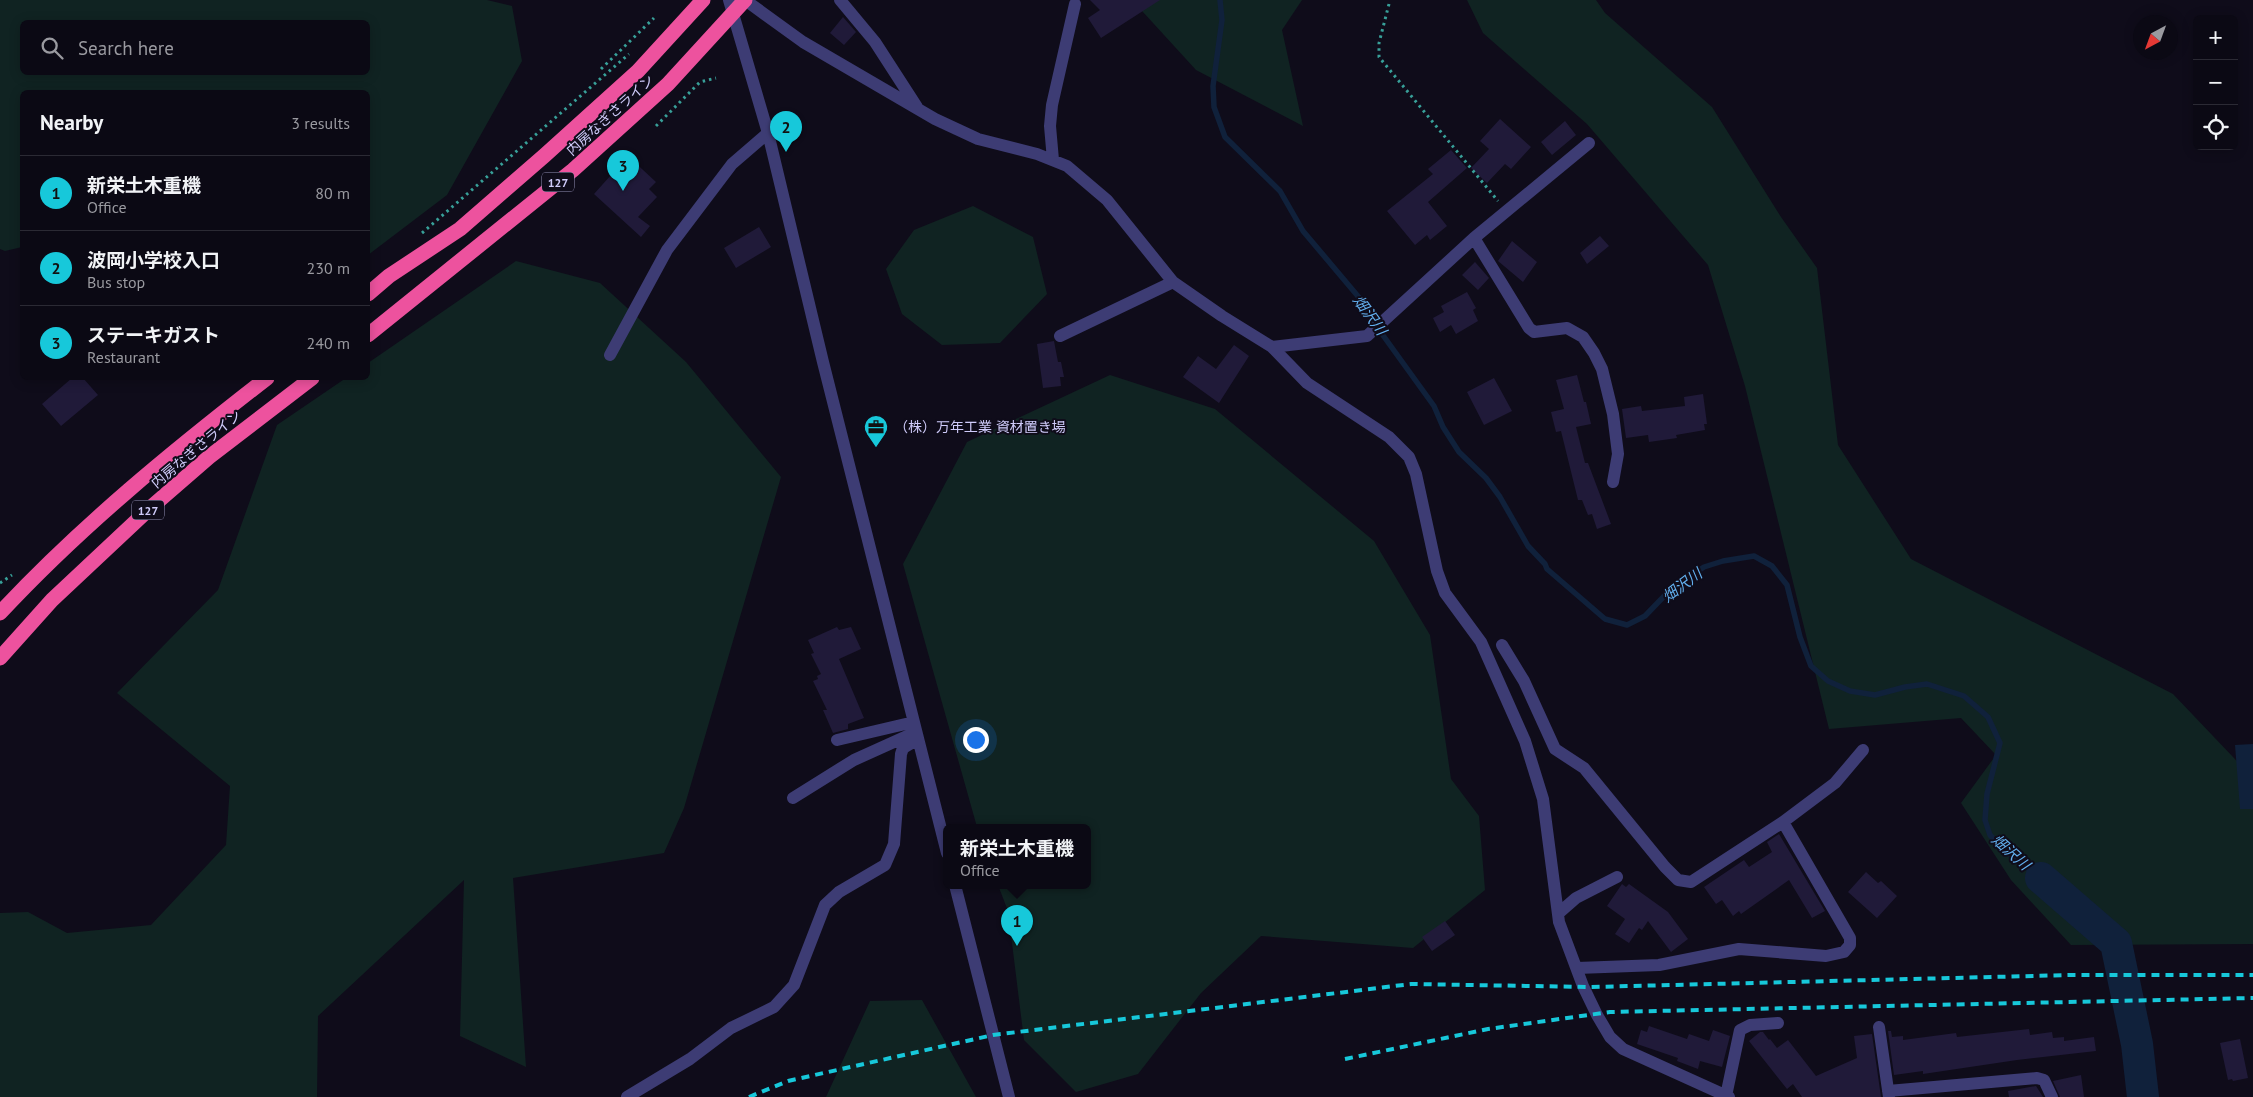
<!DOCTYPE html>
<html lang="en">
<head>
<meta charset="utf-8">
<style>
	:root { --surface:#0b0914; --page:#14121d; --text:#f1f3f6; --muted:#9a9aa0; --line:#2b2a34; --accent:#17c8da }
	body { margin:0; font-family:"PT Sans","Noto Sans JP",sans-serif; background:var(--page); color:var(--text) }
	.controls { position:absolute; right:15px; top:15px; display:grid; overflow:hidden; border-radius:8px; box-shadow:0 2px 12px #0003 }
	.controls button { width:45px; height:45px; display:grid; place-items:center; padding:0; border:0; border-bottom:1px solid var(--line); background:var(--surface); color:var(--text); font:25px sans-serif }
	.compass { position:absolute; left:2133px; top:15px; width:45px; height:45px; border-radius:50%; background:var(--surface); box-shadow:0 2px 12px #0003; rotate:221deg }
	.you { position:absolute; left:975px; top:739px; width:18px; height:18px; margin:-12px; border:4px solid #fff; border-radius:50%; background:#1a73e8; box-shadow:0 0 0 8px #1a73e833 }
	.badge { display:grid; place-items:center; width:32px; height:32px; border-radius:50%; background:var(--accent); color:#111; font-size:16px; font-weight:700 }
	.pin { position:absolute; translate:-50% -41px; filter:drop-shadow(0 1px 2px #0008) }
	.pin::after { content:''; position:absolute; top:26px; width:18px; height:15px; background:inherit; clip-path:polygon(0 0,100% 0,50% 100%) }
	.popup { position:absolute; left:943px; top:824px; width:148px; height:65px; box-sizing:border-box; display:grid; place-content:center; border-radius:8px; background:var(--surface); filter:drop-shadow(0 1px 4px #0005); font-size:16px; white-space:nowrap; color:var(--muted) }
	.popup b { font-size:19px; color:var(--text) }
	.popup::after { content:''; position:absolute; left:50%; top:100%; margin-left:-10px; border:10px solid transparent; border-top-color:var(--surface) }
	.list { margin:0; padding:0; list-style:none }
	h2 { display:flex; justify-content:space-between; align-items:center; height:65px; margin:0; padding:0 20px; font-size:21px }
	h2 small { font-size:16px; font-weight:400; color:var(--muted) }
	.list li { display:grid; grid-template-columns:32px 1fr auto; gap:15px; align-items:center; box-sizing:border-box; height:75px; padding:0 20px; border-top:1px solid var(--line) }
	.list b { display:block; font-size:19px; white-space:nowrap }
	.list p { margin:0; font-size:16px; white-space:nowrap; color:var(--muted) }
	.list em { font-size:16px; font-style:normal; color:var(--muted) }
	.icon { flex:none; width:28px; height:28px; fill:none; stroke:currentColor; stroke-width:2; stroke-linecap:round; stroke-linejoin:round }
	.map { position:relative; flex:none; width:2253px; height:1097px; overflow:hidden }
	.search { position:absolute; background:var(--surface); box-shadow:0 2px 12px #0003; left:20px; top:20px; width:350px; height:55px; display:flex; align-items:center; gap:12px; box-sizing:border-box; padding:0 18px; border-radius:8px; color:var(--muted); font-size:19px }
	.panel { position:absolute; background:var(--surface); box-shadow:0 2px 12px #0003; left:20px; top:90px; width:350px; height:290px; border-radius:8px }
	.map>svg:first-child { display:block }
	.green { fill:#102322; fill-rule:evenodd }
	.water { fill:#10213b }
	.lines { fill:none; stroke-linecap:round; stroke-linejoin:round }
	.stream { stroke:#10213b; stroke-width:5.5 }
	.river { stroke:#10213b; stroke-width:32 }
	.building { fill:#201a39 }
	.path { stroke:#38a099; stroke-width:3; stroke-dasharray:2.5 4; stroke-linecap:butt }
	.minor { stroke:#3d3c74; stroke-width:12 }
	.highway { stroke:#ed529e; stroke-width:15 }
	.rail { stroke:#17c8da; stroke-width:4; stroke-dasharray:8 6; stroke-linecap:butt }
	.labels { text-anchor:middle; dominant-baseline:central; stroke-width:4; stroke-linejoin:round; paint-order:stroke }
	.shield { fill:#0f0c1a; stroke:#9592b7; stroke-width:1 }
	.shield-label { font-size:12px; font-weight:bold; fill:#cfcbfa }
	.street-label { font-size:14px; fill:#cfcbfa; stroke:#0f0c1a }
	.poi-label { font-size:14px; fill:#cfcbfa; stroke:#0f0c1a; text-anchor:start }
	.water-label { font-size:15px; font-style:italic; fill:#63b0ef; stroke:#0f0c1a }
</style>
</head>
<body>
<div class="map">
<svg width="2253" height="1097" viewBox="0 0 2253 1097">
	<rect width="100%" height="100%" fill="#0f0c1a"/>
	<path class="green" d="M0,0H487L512,6L522,61L447,195L368,255V92H22V247L5,251L0,249ZM368,22V72H22V22Z
		M1132,0H1302L1282,30L1303,126L1196,70Z
		M1467,0H1596L1605,13L1712,107L1781,217L1817,268L1838,445L1911,559L2173,694L2253,778V944L2071,945L2011,880L1961,803L1996,755L1961,718L1829,729L1745,386L1708,265L1587,124L1483,33Z
		M973,206L1033,237L1047,294L1000,343L942,345L902,314L886,269L914,230Z
		M516,261L600,283L686,362L781,477L684,808L664,853L513,878L526,1067L460,1036L464,880L318,1016L317,1097H0V913L28,912L67,933L151,925L226,845L230,786L117,693L218,590L277,425L346,378H368V363Z
		M1110,375L1215,409L1374,541L1430,635L1451,779L1479,816L1485,890L1413,948L1261,936L1201,993L1138,1074L1076,1092L1024,1040L1008,911L998,885H1087V827H977L903,564L967,442Z
		M922,1000L976,1097H826L870,1001Z"/>
	<path class="water" d="M2253,744V809H2240L2235,745Z"/>
	<g class="lines">
		<path class="stream" d="M1220,0L1222,20L1213,86L1214,107L1225,137L1280,191L1303,231L1362,301L1377,327L1434,406L1443,427L1459,452L1486,478L1500,497L1528,546L1545,564L1547,569L1605,619L1627,625L1645,616L1671,589L1704,567L1723,561L1754,556L1772,566L1787,585L1800,637L1811,666L1828,681L1850,691L1875,695L1905,687L1927,684L1964,696L1988,717L2000,743L1987,794L1985,820L1990,835L2005,851L2041,878"/>
		<path class="river" d="M2041,878L2116,943L2137,1044L2143,1097"/>
	</g>
	<path class="building" d="M1090,0H1160L1101,38L1088,18L1100,10Z
		M843,17L856,32L844,45L830,33Z
		M1500,119L1531,147L1511,169L1505,164L1487,183L1471,168L1489,149L1480,141Z
		M1565,121L1576,135L1552,155L1541,142Z
		M1451,150L1467,168L1428,202L1447,226L1430,240L1427,235L1415,245L1387,211L1433,174L1428,169Z
		M628,156L656,182L649,189L657,197L638,217L650,226L641,237L594,194Z
		M759,227L771,247L736,268L724,248Z
		M1600,236L1609,246L1587,264L1580,253Z
		M1512,241L1537,262L1523,282L1498,261Z
		M1475,262L1489,278L1478,290L1462,275Z
		M1467,292L1476,308L1473,310L1478,321L1456,334L1451,325L1440,332L1433,318L1444,312L1441,306Z
		M1054,341L1058,362H1061L1064,377H1060L1061,386L1043,388L1037,344Z
		M1234,345L1249,356L1219,403L1183,377L1198,356L1216,369Z
		M1577,375L1584,402H1586L1591,424L1576,427L1585,463H1588L1611,524L1597,529L1592,514L1588,515L1582,500H1578L1561,431L1556,432L1551,412L1564,409L1556,380Z
		M72,378H83L98,395L61,426L42,404Z
		M1494,378L1512,411L1484,425L1467,392Z
		M1703,394L1707,424H1704L1705,430L1676,435L1677,438L1649,442L1648,435L1626,438L1622,409L1641,406L1642,411L1685,406L1684,397Z
		M837,627L839,630L851,627L861,649L839,659L864,718L848,724V729L833,733L823,710H827L813,681L818,679L817,676L821,674L811,654L814,653L808,640Z
		M1779,834L1825,911L1812,918L1789,880L1741,914L1739,911L1733,916L1722,900L1716,904L1704,887L1744,860L1749,867L1772,852L1767,842Z
		M1866,872L1878,883L1881,881L1897,896L1877,918L1848,892Z
		M1622,884L1626,887L1629,884L1668,912L1688,939L1671,952L1648,921L1642,930L1639,928L1629,943L1615,934L1625,919L1607,906Z
		M1445,921L1455,935L1432,951L1422,937Z
		M1649,1026L1687,1039L1689,1034L1709,1041L1713,1030L1730,1036L1722,1067L1700,1061L1698,1069L1677,1061L1678,1058L1637,1044L1641,1030L1647,1032Z
		M2029,1029L2030,1035L2052,1032L2053,1038L2064,1037V1041L2094,1037L2096,1051L2017,1060L1923,1074V1071L1894,1075L1888,1031H1891L1892,1037L1903,1036V1040L1956,1033L1957,1037Z
		M1760,1032H1763L1769,1040L1770,1039L1777,1048L1788,1040L1816,1076L1857,1058L1854,1036L1872,1034L1881,1097H1802L1793,1084L1787,1089L1749,1041Z
		M2240,1039L2248,1078L2233,1081L2232,1079L2228,1080L2220,1043Z
		M2081,1075L2084,1097H2060L2053,1081Z
		M2036,1086L2043,1097H2009L2008,1091Z"/>
	<g class="lines">
		<path class="path" d="M1389,4L1379,43V57L1498,201
			M601,69L654,18
			M656,126L700,82L716,78
			M422,233L629,54
			M0,583L12,575"/>
		<path class="minor" d="M729,0L768,133L823,362L947,853
			M745,0L803,42L935,119L978,139L1037,154L1067,166L1107,200L1173,282L1222,316L1272,347L1307,383L1389,437L1409,457L1416,474L1437,571L1445,593L1481,642L1525,741L1543,799L1559,922L1583,986L1597,1015L1610,1037L1623,1049L1729,1097
			M840,0L875,42L917,107
			M1053,160L1050,126L1052,105L1075,4
			M1474,238L1529,328L1534,332L1567,328L1583,337L1594,353L1602,369L1613,414L1618,454L1613,482
			M1060,336L1173,282
			M1272,347L1367,336L1474,238L1589,143
			M610,355L667,250L732,164L768,133
			M1502,645L1524,681L1555,749L1584,768L1665,867L1678,880L1691,882L1783,822L1835,783L1863,750
			M837,740L914,722
			M793,798L854,760L916,732
			M955,885L1009,1097
			M1560,912L1576,898L1617,877
			M1577,968L1659,965L1739,949L1826,956L1844,952L1850,945V938L1783,822
			M1879,1027L1889,1097
			M1888,1091L2037,1078L2044,1080L2052,1097
			M1726,1096L1740,1030L1750,1025L1778,1023
			M627,1097L690,1059L731,1028L774,1007L794,985L825,905L839,892L885,865L894,844L901,754L903,748L918,739"/>
		<path class="highway" d="M368,294L389,276L460,229L544,156L638,71L703,0
			M368,335L573,170L668,84L745,0
			M0,613C81,526 173,451 267,378
			M0,658L52,600L148,510L209,457L312,378"/>
		<path class="rail" d="M1345,1059L1488,1029L1610,1012L2253,998
			M749,1097L788,1081L993,1035L1411,984L1591,987L2072,975H2253"/>
	</g>
	<defs>
		<g id="office-pin" transform="scale(1.25)"><path d="M0 17L-7.5 6A9.5 9.5 0 1 1 7.5 6Z" fill="#17c8da" stroke="#0f0c1a"/><path d="M-6-3h4V-5.5h4V-3h4V5H-6ZM-1-4.5V-3h2v-1.5ZM-6 0V1H6V0Z" fill="#111"/></g>
	</defs>
	<g fill-rule="evenodd">
		<use href="#office-pin" x="876" y="427"/>
	</g>
	<g class="labels">
		<g class="shield">
			<rect x="542" y="172.5" width="32" height="19" rx="4"/>
			<rect x="132" y="500.5" width="32" height="19" rx="4"/>
		</g>
		<g class="shield-label">
			<text x="558" y="182">127</text>
			<text x="148" y="510">127</text>
		</g>
		<g class="street-label">
			<text transform="translate(610 115) rotate(-42)">内房なぎさライン</text>
			<text transform="translate(196 449) rotate(-40)">内房なぎさライン</text>
		</g>
		<g class="poi-label">
			<text x="894" y="427">（株）万年工業 資材置き場</text>
		</g>
		<g class="water-label">
			<text transform="translate(1370 315) rotate(54)">畑沢川</text>
			<text transform="translate(1682 585) rotate(-37)">畑沢川</text>
			<text transform="translate(2011 852) rotate(42)">畑沢川</text>
		</g>
	</g>
</svg>
<div class="controls">
<button>+</button>
<button>−</button>
<button><svg class="icon" aria-label="locate" viewBox="0 0 24 24"><circle cx="12" cy="12" r="6"/><path d="M12 2v4M12 18v4M2 12h4M18 12h4"/></svg></button>
</div>
<svg class="compass" viewBox="-18 -18 36 36"><path d="M0-13l5 13h-10z" fill="#e53935"/><path d="M0 13l5-13h-10z" fill="#9a9aa0"/></svg>
<div class="you"></div>
<div class="pin badge" style="left:1017px;top:946px">1</div>
<div class="popup"><b>新栄土木重機</b>Office</div>
<div class="pin badge" style="left:786px;top:152px">2</div>
<div class="pin badge" style="left:623px;top:191px">3</div>
<div class="search"><svg class="icon" aria-label="search" viewBox="0 0 24 24"><circle cx="10" cy="10" r="6"/><path d="M15 15l6 6"/></svg>Search here</div>
<section class="panel">
<h2>Nearby<small>3 results</small></h2>
<ul class="list">
<li><span class="badge">1</span><div><b>新栄土木重機</b><p>Office</p></div><em>80 m</em></li>
<li><span class="badge">2</span><div><b>波岡小学校入口</b><p>Bus stop</p></div><em>230 m</em></li>
<li><span class="badge">3</span><div><b>ステーキガスト</b><p>Restaurant</p></div><em>240 m</em></li>
</ul>
</section>
</div>
</body>
</html>
